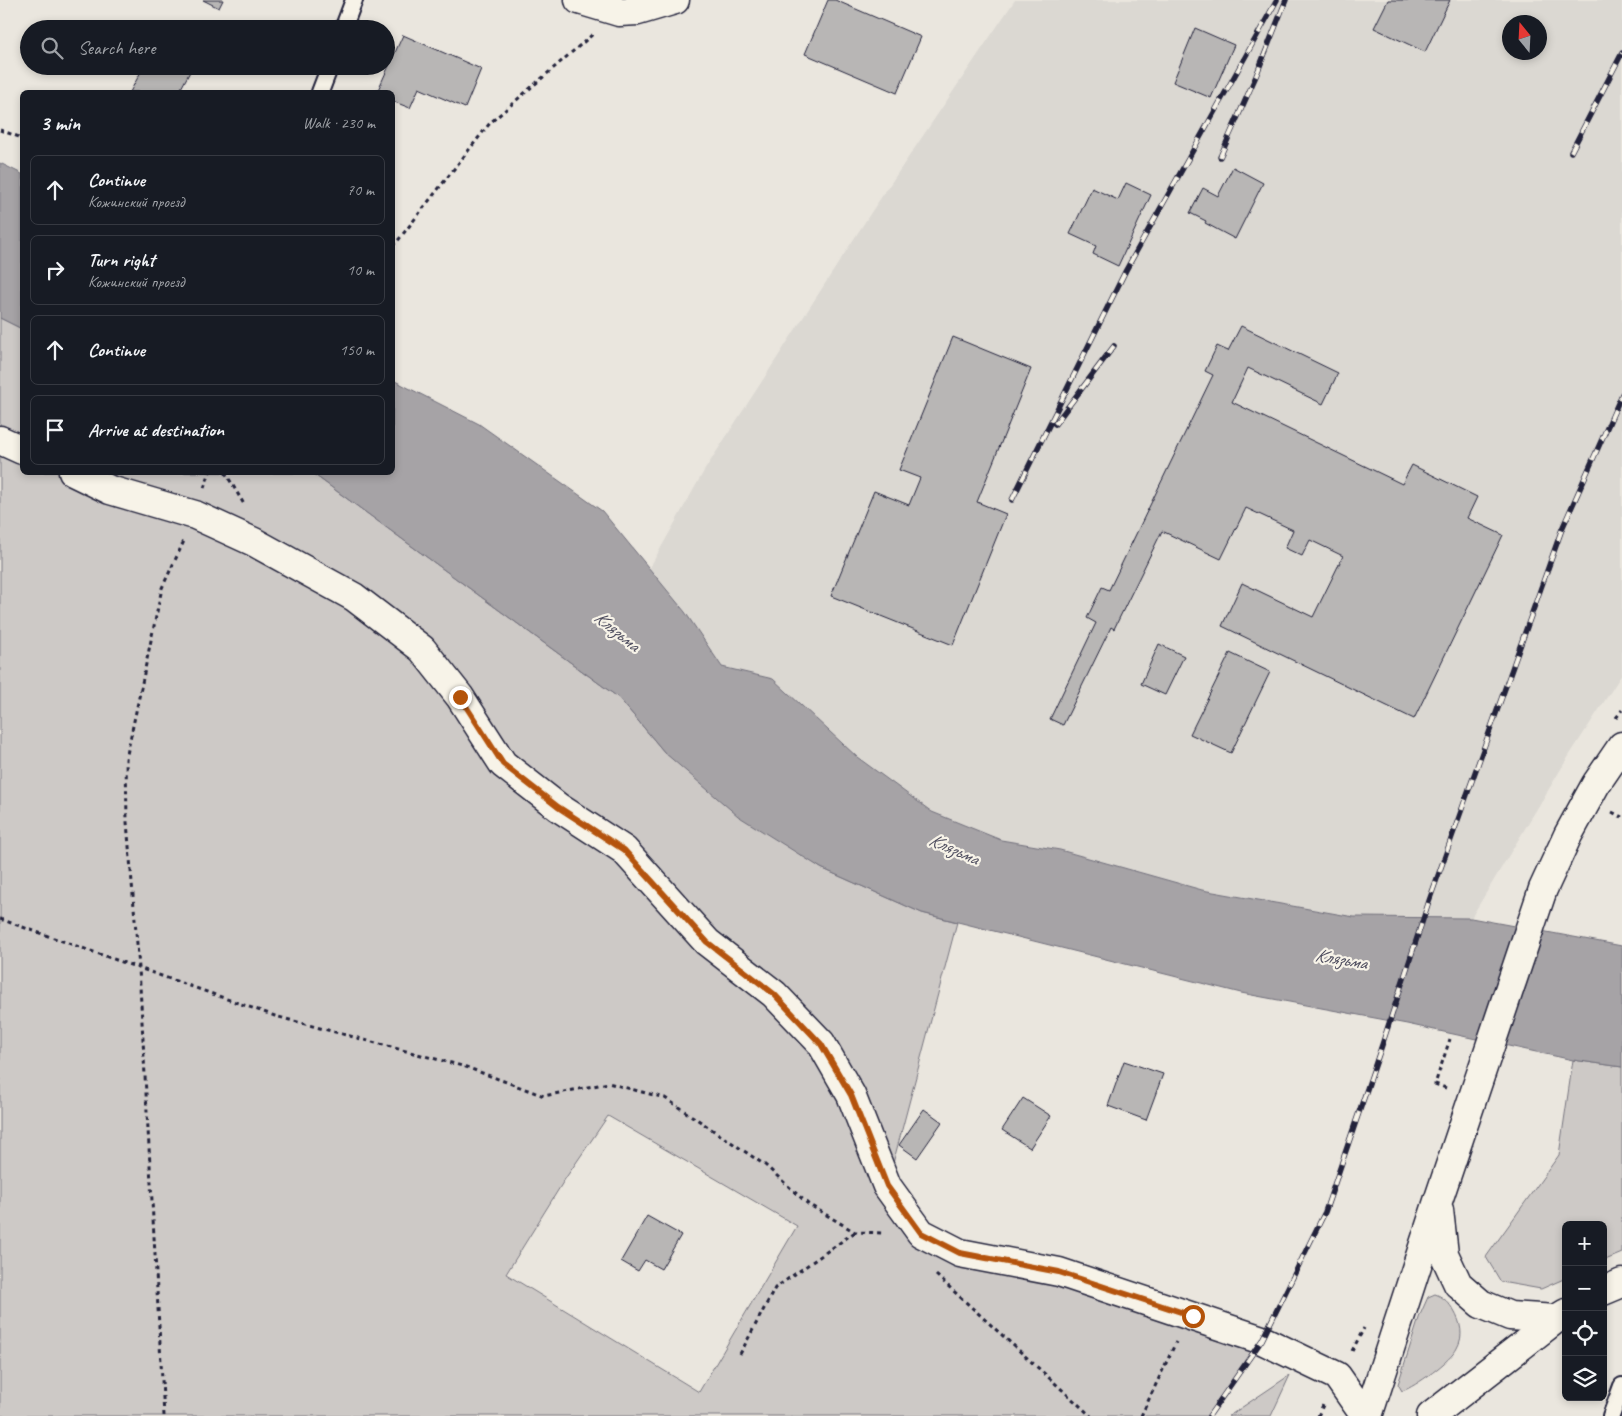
<!DOCTYPE html>
<html lang="en">
<head>
<meta charset="utf-8">
<style>
	:root { --surface:#171b24; --page:#20242c; --text:#f1f3f6; --muted:#9ea1a6; --line:#363941 }
	body { margin:0; font-family:Caveat,sans-serif; background:var(--page); color:var(--text) }
	.controls { position:absolute; right:15px; bottom:15px; display:grid; overflow:hidden; border-radius:8px; box-shadow:0 2px 8px #0003 }
	.controls button { width:45px; height:45px; display:grid; place-items:center; padding:0; border:0; border-bottom:1px solid var(--line); background:var(--surface); color:var(--text); font:25px sans-serif }
	.compass { position:absolute; left:1502px; top:15px; width:45px; height:45px; border-radius:50%; background:var(--surface); box-shadow:0 2px 8px #0003; rotate:342deg }
	.stop { position:absolute; width:15px; height:15px; margin:-11px; border:4px solid #b45309; border-radius:50%; background:#fff }
	.stop.end { background:#b45309; border-color:#fff; box-shadow:0 1px 5px #0008 }
	.list { margin:0; padding:0; list-style:none }
	h2 { display:flex; justify-content:space-between; align-items:center; height:65px; margin:0; padding:0 20px; font-size:21px }
	h2 small { font-size:16px; font-weight:400; color:var(--muted) }
	.list li { display:grid; grid-template-columns:32px 1fr auto; gap:15px; align-items:center; box-sizing:border-box; height:70px; margin:0 10px 10px; padding:0 10px; border:1px solid var(--line); border-radius:8px }
	.list b { display:block; font-size:19px; white-space:nowrap }
	.list p { margin:0; font-size:16px; white-space:nowrap; color:var(--muted) }
	.list em { font-size:16px; font-style:normal; color:var(--muted) }
	.icon { flex:none; width:28px; height:28px; fill:none; stroke:currentColor; stroke-width:2; stroke-linecap:round; stroke-linejoin:round }
	.map { position:relative; flex:none; width:1622px; height:1416px; overflow:hidden }
	.search { position:absolute; background:var(--surface); box-shadow:0 2px 8px #0003; left:20px; top:20px; width:375px; height:55px; display:flex; align-items:center; gap:12px; box-sizing:border-box; padding:0 18px; border-radius:28px; color:var(--muted); font-size:19px }
	.panel { position:absolute; background:var(--surface); box-shadow:0 2px 8px #0003; left:20px; top:90px; width:375px; height:385px; border-radius:8px }
	.map>svg:first-child { display:block }
	.built { fill:#dbd8d2; fill-rule:evenodd }
	.green { fill:#cdc9c6; stroke:#787680; fill-rule:evenodd }
	.water { fill:#a6a3a6; stroke:#716f7b }
	.building { fill:#b8b6b5; stroke:#22223b }
	.lines { fill:none; stroke-linecap:round; stroke-linejoin:round }
	.service-casing { stroke:#22223b; stroke-width:20 }
	.minor-casing { stroke:#22223b; stroke-width:31 }
	.secondary-casing { stroke:#22223b; stroke-width:31 }
	.path { stroke:#22223b; stroke-width:3; stroke-dasharray:4 4; stroke-linecap:butt }
	.service { stroke:#f7f3e8; stroke-width:16 }
	.minor { stroke:#f7f3e8; stroke-width:28 }
	.secondary { stroke:#f7f3e8; stroke-width:28 }
	.rail-casing { stroke:#22223b; stroke-width:5.5 }
	.rail { stroke:#f7f3e8; stroke-width:4; stroke-dasharray:11; stroke-linecap:butt }
	.route { stroke:#b45309; stroke-width:6 }
	.labels { text-anchor:middle; dominant-baseline:central; stroke-width:4.5; stroke-linejoin:round; paint-order:stroke }
	.water-label { font-size:19px; font-style:italic; fill:#504f60; stroke:#f7f3e8 }
</style>
</head>
<body>
<div class="map">
<svg width="1622" height="1416" viewBox="0 0 1622 1416">
	<rect width="100%" height="100%" fill="#eae6de"/>
	<filter id="ink" filterUnits="userSpaceOnUse"><feTurbulence type="fractalNoise" baseFrequency=".02" numOctaves="2"/><feDisplacementMap in="SourceGraphic" scale="10" xChannelSelector="R" yChannelSelector="G"/><feConvolveMatrix kernelMatrix="1 2 1 2 8 2 1 2 1" color-interpolation-filters="sRGB"/></filter>
	<g filter="url(#ink)">
		<path class="built" d="M1015,0H1622V674L1567,759L1471,918L1354,917L1202,890L1060,850L1001,840L932,812L857,757L773,679L722,667L685,612L649,569L704,471L872,211ZM1510,22H1540V52H1510Z"/>
		<path class="green" d="M0,318L22,329V472L312,473L619,698L665,753L821,868L922,913L957,922L887,1186L921,1233L1262,1340L1209,1416H0ZM608,1116L797,1226L699,1392L506,1274L565,1179Z
			M1573,1060L1622,1067V1253L1603,1261V1225H1566V1278L1541,1289L1501,1282L1486,1257L1559,1155Z
			M1435,1294C1444,1297 1449,1303 1454,1311C1461,1323 1464,1336 1457,1348C1452,1360 1415,1387 1402,1391L1398,1384L1420,1315L1428,1297Z
			M1290,1375L1271,1416H1228H1229Z"/>
		<path class="water" d="M0,163L22,174V329L0,318Z
			M393,380L479,424L602,511L685,612L722,667L773,679L857,757L932,812L1001,840L1060,850L1202,890L1354,917L1471,918L1622,946V1067L1573,1060L1407,1024L1241,993L922,913L821,868L738,816L665,753L619,698L312,473L392,472Z"/>
		<path class="building" d="M203,0H223L219,8Z
			M828,0H835L921,37L897,93L805,54Z
			M1388,0H1450L1425,52L1374,28Z
			M1195,28L1234,45L1211,98L1173,82Z
			M403,35L481,69L465,108L419,88L410,108L392,101V92H377Z
			M144,66H193L179,92H130Z
			M1233,167L1263,183L1235,239L1205,223L1206,221L1190,213L1203,188L1218,196Z
			M1126,183L1151,195L1118,266L1093,254L1096,246L1070,234L1092,188L1118,200Z
			M1241,326L1338,373L1323,404L1248,368L1232,402L1402,484L1412,465L1477,497L1467,518L1503,535L1414,719L1222,626L1242,583L1313,617L1343,556L1310,540L1302,556L1285,548L1293,530L1246,508L1221,559L1162,531L1114,629L1111,627L1063,725L1050,719L1096,623L1087,618L1102,587L1109,590L1213,375L1205,371L1217,346L1228,351Z
			M953,337L1031,369L977,502L1006,514L953,645L831,596L874,491L909,505L920,478L899,470Z
			M1159,644L1184,656L1165,695L1141,684Z
			M1230,653L1270,672L1231,753L1190,734Z
			M1124,1061L1163,1074L1146,1120L1108,1106Z
			M1023,1098L1051,1116L1030,1148L1002,1130Z
			M924,1109L942,1122L917,1158L899,1145Z
			M647,1216L681,1235L661,1269L645,1260L638,1271L621,1261Z"/>
		<g class="lines">
			<g class="service-casing">
				<path id="service" d="M343,29L354,0
					M320,92L330,66
					M1611,1416L1622,1386"/>
			</g>
			<g class="minor-casing">
				<path id="minor" d="M579,0L619,12L638,11L675,0
					M0,440L22,450
					M73,472L110,490L195,515L254,542L354,597L422,649L460,697L503,764L558,807L624,850L707,942L774,994L821,1043L851,1095L887,1186L921,1233L960,1253L1059,1272L1262,1340L1337,1376L1365,1416
					M1439,1210L1444,1254L1458,1284L1481,1304L1510,1316L1556,1319
					M1368,1416L1438,1201L1543,889L1568,835L1596,784L1622,746"/>
			</g>
			<g class="secondary-casing">
				<path id="secondary" d="M1603,1291L1622,1283
					M1431,1416L1556,1319L1566,1313"/>
			</g>
			<path class="path" d="M0,130L22,138
				M392,245L396,243L490,123L593,34
				M225,472L245,506
				M204,488L210,472
				M1616,718L1622,710
				M1612,812L1622,817
				M0,919L275,1016L466,1067L544,1096L608,1083L665,1098L765,1165L808,1204L855,1232L884,1233
				M1446,1088L1435,1084L1450,1039
				M936,1275L1091,1416
				M1352,1351L1364,1328
				M740,1354L775,1288L855,1232
				M164,1416L139,968L127,822L126,759L162,588L184,541
				M1141,1416L1176,1342
				M1318,1416L1323,1405"/>
			<use href="#service" class="service"/>
			<use href="#minor" class="minor"/>
			<use href="#secondary" class="secondary"/>
			<g class="rail-casing">
				<path id="rail" d="M1571,152L1622,53
					M1220,157L1256,76L1286,0
					M1055,424L1114,346
					M1012,500L1126,270L1277,0
					M1209,1416L1262,1340L1325,1212L1382,1045L1429,901L1562,529L1622,394"/>
			</g>
			<use href="#rail" class="rail"/>
		</g>
	</g>
	<g class="lines" filter="url(#ink)">
		<path class="route" d="M460,697L503,764L558,807L624,850L707,942L774,994L821,1044L851,1095L887,1186L921,1233L960,1253L1059,1272L1193,1316"/>
	</g>
	<g class="labels">
		<g class="water-label">
			<text transform="translate(617 631) rotate(39)">Клязьма</text>
			<text transform="translate(954 849) rotate(24)">Клязьма</text>
			<text transform="translate(1341 959) rotate(10)">Клязьма</text>
		</g>
	</g>
</svg>
<div class="controls">
<button>+</button>
<button>−</button>
<button><svg class="icon" aria-label="locate" viewBox="0 0 24 24"><circle cx="12" cy="12" r="6"/><path d="M12 2v4M12 18v4M2 12h4M18 12h4"/></svg></button>
<button><svg class="icon" aria-label="layers" viewBox="0 0 24 24"><path d="M12 4l9 5-9 5-9-5zM3 14l9 5 9-5"/></svg></button>
</div>
<svg class="compass" viewBox="-18 -18 36 36"><path d="M0-13l5 13h-10z" fill="#e53935"/><path d="M0 13l5-13h-10z" fill="#9ea1a6"/></svg>
<div class="stop" style="left:1193px;top:1316px"></div>
<div class="stop end" style="left:460px;top:697px"></div>
<div class="search"><svg class="icon" aria-label="search" viewBox="0 0 24 24"><circle cx="10" cy="10" r="6"/><path d="M15 15l6 6"/></svg>Search here</div>
<section class="panel">
<h2>3 min<small>Walk · 230 m</small></h2>
<ul class="list">
<li><svg class="icon" aria-label="ahead" viewBox="0 0 24 24"><path d="M12 20V5M6 11l6-6 6 6"/></svg><div><b>Continue</b><p>Кожинский проезд</p></div><em>70 m</em></li>
<li><svg class="icon" aria-label="right" viewBox="0 0 24 24"><path d="M7 20v-9h11M14 6l5 5-5 5"/></svg><div><b>Turn right</b><p>Кожинский проезд</p></div><em>10 m</em></li>
<li><svg class="icon" aria-label="ahead" viewBox="0 0 24 24"><path d="M12 20V5M6 11l6-6 6 6"/></svg><div><b>Continue</b></div><em>150 m</em></li>
<li><svg class="icon" aria-label="arrive" viewBox="0 0 24 24"><path d="M6 21V4h12l-3 4 3 4H6"/></svg><div><b>Arrive at destination</b></div></li>
</ul>
</section>
</div>
</body>
</html>
